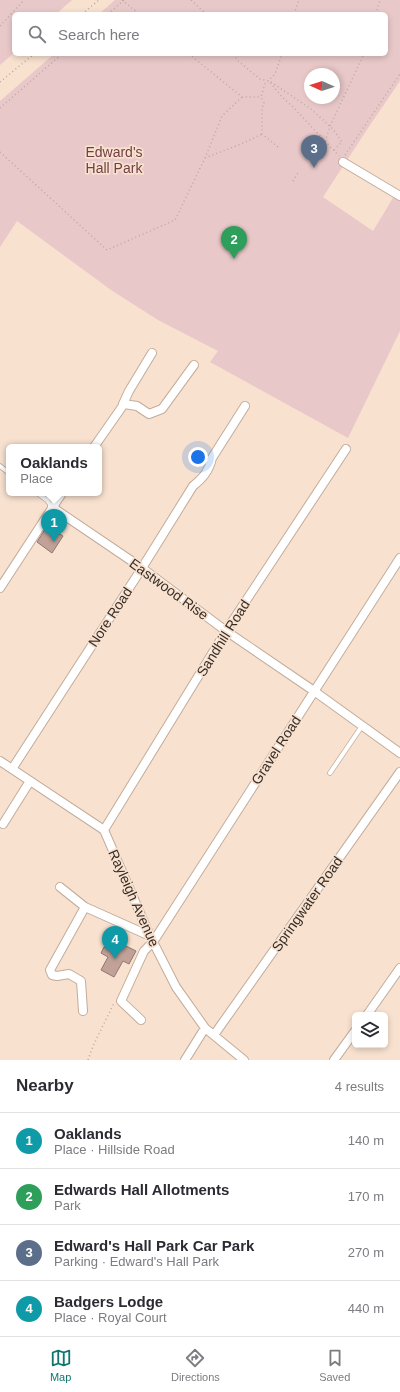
<!DOCTYPE html>
<html lang="en">
<head>
<meta charset="utf-8">
<style>
	:root { --surface:#fff; --page:#f2f2f3; --text:#2b2b33; --muted:#7c7c81; --line:#e1e1e2; --accent:#0f766e }
	body { margin:0; font-family:Helvetica,sans-serif; background:var(--page); color:var(--text) }
	.controls { position:absolute; right:12px; bottom:12px; display:grid; overflow:hidden; border-radius:6px; box-shadow:0 2px 6px #0003 }
	.controls button { width:36px; height:36px; display:grid; place-items:center; padding:0; border:0; border-bottom:1px solid var(--line); background:var(--surface); color:var(--text); font:20px sans-serif }
	.compass { position:absolute; left:304px; top:68px; width:36px; height:36px; border-radius:50%; background:var(--surface); box-shadow:0 2px 6px #0003; rotate:273deg }
	.you { position:absolute; left:198px; top:457px; width:14px; height:14px; margin:-10px; border:3px solid #fff; border-radius:50%; background:#1a73e8; box-shadow:0 0 0 6px #1a73e833 }
	.badge { display:grid; place-items:center; width:26px; height:26px; border-radius:50%; background:var(--accent); color:#fff; font-size:13px; font-weight:700 }
	.pin { position:absolute; translate:-50% -33px; filter:drop-shadow(0 1px 2px #0008) }
	.pin::after { content:''; position:absolute; top:21px; width:14px; height:12px; background:inherit; clip-path:polygon(0 0,100% 0,50% 100%) }
	.popup { position:absolute; left:6px; top:444px; width:96px; height:52px; box-sizing:border-box; display:grid; place-content:center; border-radius:6px; background:var(--surface); filter:drop-shadow(0 1px 3px #0005); font-size:13px; white-space:nowrap; color:var(--muted) }
	.popup b { font-size:15px; color:var(--text) }
	.popup::after { content:''; position:absolute; left:50%; top:100%; margin-left:-8px; border:8px solid transparent; border-top-color:var(--surface) }
	.list { margin:0; padding:0; list-style:none }
	h2 { display:flex; justify-content:space-between; align-items:center; height:52px; margin:0; padding:0 16px; font-size:17px }
	h2 small { font-size:13px; font-weight:400; color:var(--muted) }
	.list li { display:grid; grid-template-columns:26px 1fr auto; gap:12px; align-items:center; box-sizing:border-box; height:56px; padding:0 16px; border-top:1px solid var(--line) }
	.list b { display:block; font-size:15px; white-space:nowrap }
	.list p { margin:0; font-size:13px; white-space:nowrap; color:var(--muted) }
	.list em { font-size:13px; font-style:normal; color:var(--muted) }
	.icon { flex:none; width:22px; height:22px; fill:none; stroke:currentColor; stroke-width:2; stroke-linecap:round; stroke-linejoin:round }
	.map { position:relative; flex:none; width:400px; height:1060px; overflow:hidden }
	.search { position:absolute; background:var(--surface); box-shadow:0 2px 6px #0003; left:12px; right:12px; top:12px; height:44px; display:flex; align-items:center; gap:10px; box-sizing:border-box; padding:0 14px; border-radius:6px; color:var(--muted); font-size:15px }
	.sheet { height:276px; background:var(--surface) }
	nav { display:flex; justify-content:space-around; align-items:center; box-sizing:border-box; height:56px; border-top:1px solid var(--line); background:var(--surface); font-size:11px; color:var(--muted) }
	nav a { display:grid; justify-items:center; gap:2px }
	nav .on { color:var(--accent) }
	.map>svg:first-child { display:block }
	.green { fill:#e9c8c9; fill-rule:evenodd }
	.building { fill:#c2a298; stroke:#91776f }
	.lines { fill:none; stroke-linecap:round; stroke-linejoin:round }
	.lane-casing { stroke:#c2ac9b; stroke-width:5.5 }
	.street-casing { stroke:#c2ac9b; stroke-width:10 }
	.path { stroke:#bdaa9c; stroke-width:1.5; stroke-dasharray:1 3; stroke-linecap:butt }
	.lane { stroke:#fff; stroke-width:4 }
	.street { stroke:#fff; stroke-width:8 }
	.labels { text-anchor:middle; dominant-baseline:central; stroke-width:3.5; stroke-linejoin:round; paint-order:stroke }
	.park-label { font-size:14px; fill:#713f43; stroke:#f8e1cf }
	.street-label { font-size:14px; fill:#352c25; stroke:#f8e1cf }
</style>
</head>
<body>
<div class="map">
<svg width="400" height="1060" viewBox="0 0 400 1060">
	<rect width="100%" height="100%" fill="#f8e1cf"/>
	<path class="green" d="M0,0H72L56,14H14V53L0,65Z
		M115,0H400V81L368,128L323,197L373,231L396,193L400,196V331L348,438L210,362L218,351L158,320L111,290L17,221L0,247V101L54,54H386V14H99ZM310,74H334V98H310Z"/>
	<path class="building" d="M47,526L63,536L52,553L37,542Z
		M110,943L118,947L120,943L136,951L129,964L123,961L114,977L101,970L108,957L101,953L104,947L108,948Z"/>
	<g class="lines">
		<g class="lane-casing">
			<path id="lane" d="M0,466L9,473
				M37,493L47,500L52,507
				M330,773L362,726"/>
		</g>
		<g class="street-casing">
			<path id="street" d="M343,162L400,196
				M123,404L129,391L152,353
				M94,447L124,404L137,406L149,414L162,409L194,365
				M52,507L142,568L226,631L314,691L400,753
				M0,588L62,493
				M0,761L104,830L150,936L176,987L205,1028L244,1060
				M12,769L142,568L193,486C203,478 209,471 212,458L245,406
				M3,824L30,781
				M104,830L226,631L346,449
				M60,887L85,907L150,936
				M83,1011L81,981L69,974L57,976L52,975L50,970L85,907
				M367,1015L400,968
				M141,1020L121,1001L144,951L153,942L400,558
				M214,1035L400,772
				M185,1060L205,1028
				M334,1060L355,1031"/>
		</g>
		<path class="path" d="M122,0L139,14
			M191,0L206,14
			M82,14L99,0
			M108,14L124,0
			M294,14L299,0
			M376,14L380,0
			M0,26L24,0
			M189,54L242,97H261
			M234,54L237,60L260,79L269,81L282,97L292,106L339,156
			M0,82L34,54
			M271,82L311,109L333,129L342,142L334,150
			M0,108L62,54
			M278,147L262,134V108L264,103L261,97L265,84L275,74L282,54
			M0,152L107,250L175,220L205,158L222,116L242,97
			M345,155L400,74
			M319,156L325,142L330,126L364,54
			M205,158L241,144L262,134
			M293,181L298,173
			M88,1060L93,1046L114,1003"/>
		<use href="#lane" class="lane"/>
		<use href="#street" class="street"/>
	</g>
	<g class="labels">
		<g class="park-label">
			<text x="114" y="152">Edward's<tspan x="114" dy="16">Hall Park</tspan></text>
		</g>
		<g class="street-label">
			<text transform="translate(169 589) rotate(36)">Eastwood Rise</text>
			<text transform="translate(110 617) rotate(-57)">Nore Road</text>
			<text transform="translate(223 638) rotate(-58)">Sandhill Road</text>
			<text transform="translate(276 750) rotate(-57)">Gravel Road</text>
			<text transform="translate(134 898) rotate(66)">Rayleigh Avenue</text>
			<text transform="translate(307 904) rotate(-55)">Springwater Road</text>
		</g>
	</g>
</svg>
<div class="controls">
<button><svg class="icon" aria-label="layers" viewBox="0 0 24 24"><path d="M12 4l9 5-9 5-9-5zM3 14l9 5 9-5"/></svg></button>
</div>
<svg class="compass" viewBox="-18 -18 36 36"><path d="M0-13l5 13h-10z" fill="#e53935"/><path d="M0 13l5-13h-10z" fill="#7c7c81"/></svg>
<div class="you"></div>
<div class="pin badge" style="left:54px;top:542px;background:#0f9aa8">1</div>
<div class="popup"><b>Oaklands</b>Place</div>
<div class="pin badge" style="left:234px;top:259px;background:#2e9e5b">2</div>
<div class="pin badge" style="left:314px;top:168px;background:#5c6f8a">3</div>
<div class="pin badge" style="left:115px;top:959px;background:#0f9aa8">4</div>
<div class="search"><svg class="icon" aria-label="search" viewBox="0 0 24 24"><circle cx="10" cy="10" r="6"/><path d="M15 15l6 6"/></svg>Search here</div>
</div>
<section class="sheet">
<h2>Nearby<small>4 results</small></h2>
<ul class="list">
<li><span class="badge" style="background:#0f9aa8">1</span><div><b>Oaklands</b><p>Place · Hillside Road</p></div><em>140 m</em></li>
<li><span class="badge" style="background:#2e9e5b">2</span><div><b>Edwards Hall Allotments</b><p>Park</p></div><em>170 m</em></li>
<li><span class="badge" style="background:#5c6f8a">3</span><div><b>Edward's Hall Park Car Park</b><p>Parking · Edward's Hall Park</p></div><em>270 m</em></li>
<li><span class="badge" style="background:#0f9aa8">4</span><div><b>Badgers Lodge</b><p>Place · Royal Court</p></div><em>440 m</em></li>
</ul>
</section>
<nav>
<a class="on"><svg class="icon" aria-label="map" viewBox="0 0 24 24"><path d="M3 6l6-2 6 2 6-2v14l-6 2-6-2-6 2zM9 4v14M15 6v14"/></svg>Map</a>
<a><svg class="icon" aria-label="directions" viewBox="0 0 24 24"><path d="M12 3l9 9-9 9-9-9zM9 14v-3h6M13 9l2 2-2 2"/></svg>Directions</a>
<a><svg class="icon" aria-label="saved" viewBox="0 0 24 24"><path d="M7 4h10v16l-5-4-5 4z"/></svg>Saved</a>
</nav>
</body>
</html>
